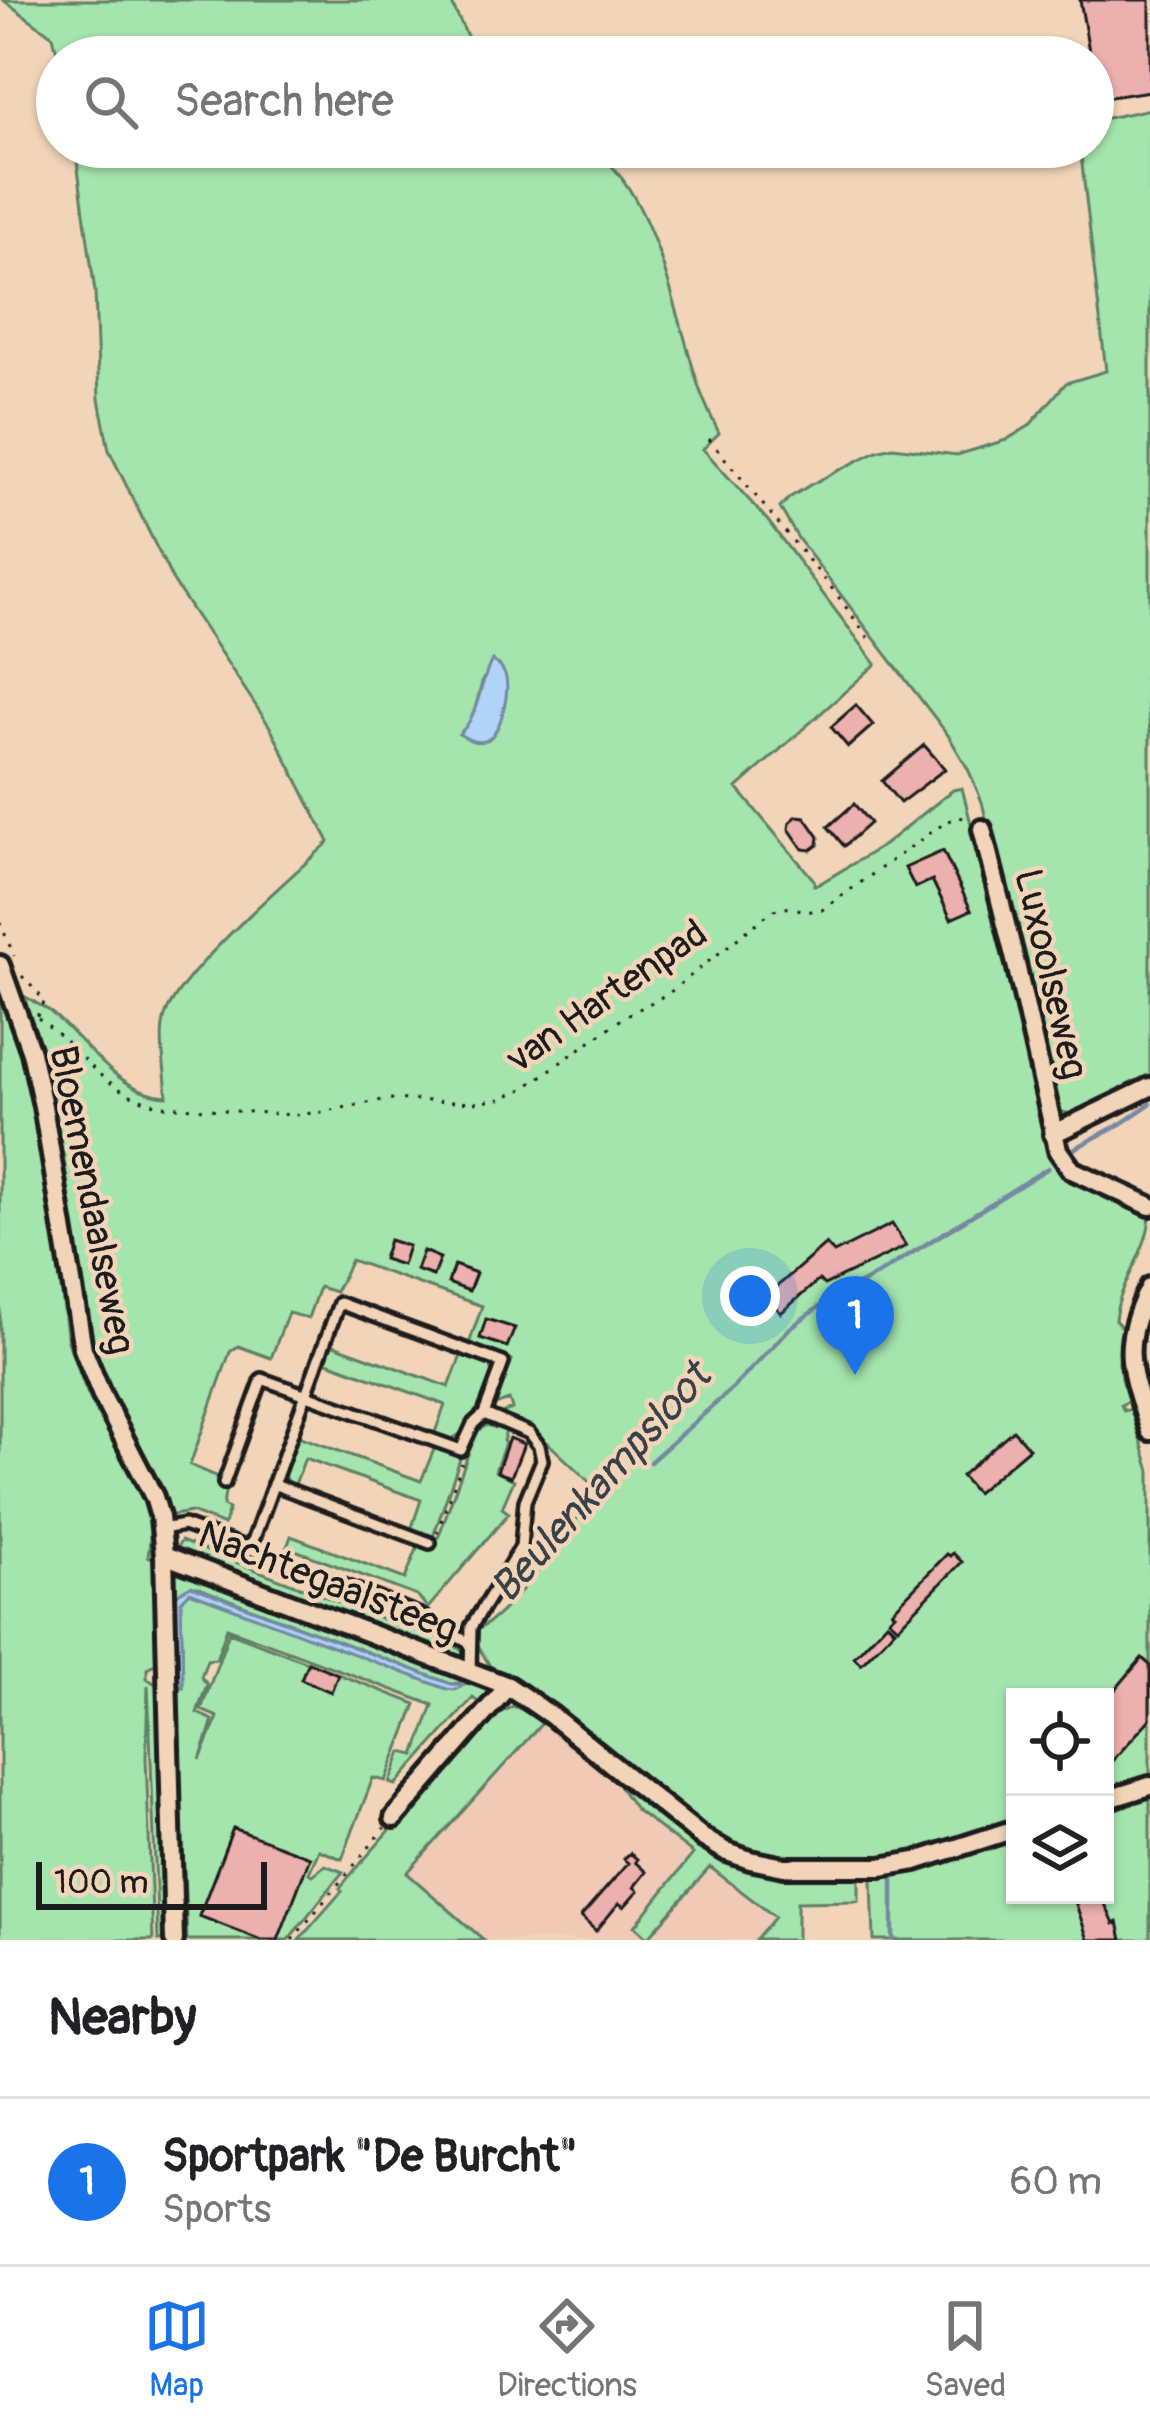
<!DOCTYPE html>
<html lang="en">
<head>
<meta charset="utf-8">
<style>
	:root { --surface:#fff; --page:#f2f2f2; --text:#202124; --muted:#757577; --line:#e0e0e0; --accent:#1a73e8 }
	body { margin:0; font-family:Pangolin,sans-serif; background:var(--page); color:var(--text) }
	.controls { position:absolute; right:36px; bottom:36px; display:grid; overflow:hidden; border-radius:0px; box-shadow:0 3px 9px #0004 }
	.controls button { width:108px; height:108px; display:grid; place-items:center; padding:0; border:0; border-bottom:3px solid var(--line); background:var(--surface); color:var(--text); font:60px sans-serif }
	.scale { position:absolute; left:36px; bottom:30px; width:231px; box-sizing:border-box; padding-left:12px; border:6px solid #1c1c1c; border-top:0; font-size:33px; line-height:42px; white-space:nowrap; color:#1c1c1c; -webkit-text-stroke:9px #f2d5b8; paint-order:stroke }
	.you { position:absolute; left:750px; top:1296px; width:42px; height:42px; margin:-30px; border:9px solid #fff; border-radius:50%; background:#1a73e8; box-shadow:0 0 0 18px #1a73e833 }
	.badge { display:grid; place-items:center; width:78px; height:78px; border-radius:50%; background:var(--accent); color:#fff; font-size:39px; font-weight:700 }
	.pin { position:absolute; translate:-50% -99px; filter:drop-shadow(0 3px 6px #0008) }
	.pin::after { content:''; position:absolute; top:63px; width:42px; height:36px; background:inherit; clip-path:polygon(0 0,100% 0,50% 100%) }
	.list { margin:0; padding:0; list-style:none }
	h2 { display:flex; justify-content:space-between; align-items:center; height:156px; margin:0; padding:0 48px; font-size:51px }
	h2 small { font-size:39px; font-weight:400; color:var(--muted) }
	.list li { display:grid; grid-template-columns:78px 1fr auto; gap:36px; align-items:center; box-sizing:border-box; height:168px; padding:0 48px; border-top:3px solid var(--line) }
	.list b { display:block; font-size:45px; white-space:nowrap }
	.list p { margin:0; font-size:39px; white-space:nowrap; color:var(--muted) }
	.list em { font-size:39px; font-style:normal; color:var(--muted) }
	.icon { flex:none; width:66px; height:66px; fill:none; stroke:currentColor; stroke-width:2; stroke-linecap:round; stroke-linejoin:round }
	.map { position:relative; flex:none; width:1150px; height:1940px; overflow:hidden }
	.search { position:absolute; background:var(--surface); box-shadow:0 3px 9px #0004; left:36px; right:36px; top:36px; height:132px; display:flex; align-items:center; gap:30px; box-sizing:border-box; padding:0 42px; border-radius:66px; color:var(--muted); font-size:45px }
	.sheet { height:324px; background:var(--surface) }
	nav { display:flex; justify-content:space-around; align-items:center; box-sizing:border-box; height:168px; border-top:3px solid var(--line); background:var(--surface); font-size:33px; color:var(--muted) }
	nav a { display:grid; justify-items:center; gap:6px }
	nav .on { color:var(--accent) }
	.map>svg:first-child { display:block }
	.built { fill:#f0cab5 }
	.green { fill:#a4e5ae; stroke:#608065; stroke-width:3; fill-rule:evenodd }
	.water { fill:#afd4f8; stroke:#748aa0; stroke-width:3 }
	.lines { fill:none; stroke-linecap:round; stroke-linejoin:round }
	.stream { stroke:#748aa0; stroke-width:4.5 }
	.building { fill:#ecb0ae; stroke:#1c1c1c; stroke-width:3 }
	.lane-casing { stroke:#1c1c1c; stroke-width:18 }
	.street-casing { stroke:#1c1c1c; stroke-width:26 }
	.path { stroke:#1c1c1c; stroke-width:3; stroke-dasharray:3 9; stroke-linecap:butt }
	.lane { stroke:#f2d5b8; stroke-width:9 }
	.street { stroke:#f2d5b8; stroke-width:16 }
	.labels { text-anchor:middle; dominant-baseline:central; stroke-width:9; stroke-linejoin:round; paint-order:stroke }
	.street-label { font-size:39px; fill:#1c1c1c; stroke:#f2d5b8 }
	.water-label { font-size:42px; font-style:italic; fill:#394148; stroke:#f2d5b8 }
</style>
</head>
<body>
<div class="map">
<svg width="1150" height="1940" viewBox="0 0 1150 1940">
	<rect width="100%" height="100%" fill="#f2d5b8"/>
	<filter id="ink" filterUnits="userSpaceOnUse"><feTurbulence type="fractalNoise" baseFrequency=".00833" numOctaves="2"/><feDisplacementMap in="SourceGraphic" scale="24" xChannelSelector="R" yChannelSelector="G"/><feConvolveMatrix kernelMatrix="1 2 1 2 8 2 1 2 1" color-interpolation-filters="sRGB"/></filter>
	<g filter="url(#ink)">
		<path class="built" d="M532,1708L783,1916L762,1940H415L359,1888Z"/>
		<path class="green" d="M3,0H450L477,57H58L53,36Z
			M1150,109V677L1145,678L1150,732V1075L1071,1114C1058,1112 1056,1108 1052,1096L982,802L968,769L948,735L799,540L780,508L789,498L810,485L877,451L893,447L957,455L1006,440L1029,426L1066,383L1106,371L1080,147H1093V121Z
			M75,147H579C590,152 602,156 611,165C657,214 677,317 697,381C702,399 711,416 719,433L703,449L768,521L876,664L737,788L814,880V885L819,884L884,845L953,790L962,788L1055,1156L1150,1212C1150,1251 1119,1281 1115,1320L1122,1328L1119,1364L1129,1401L1121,1405L1124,1411L1131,1409L1150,1471V1940H874L872,1880L874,1875L889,1871V1856H778L726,1841L682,1809L548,1702L490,1666L478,1646L477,1630C514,1612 570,1526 598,1490L533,1429L499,1414L512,1409L509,1400L495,1405L512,1360L469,1344L482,1306L351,1260L335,1292L319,1287L308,1318L288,1313L271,1358L238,1346L230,1352L190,1465L218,1477L217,1483L226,1486L223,1506L229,1509L224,1525L191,1512L167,1516L113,1406L90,1340L74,1257L55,1115L22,995C31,1000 40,1005 48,1010C85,1039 115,1093 167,1096C166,1073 159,1042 164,1020C173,978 293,875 329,842L270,727L173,581L109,450L99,399L95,292ZM499,665C511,683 505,702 500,721L460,733L471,724L483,679ZM1015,1697H1105V1895H1015Z
			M0,998C45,1106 52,1226 68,1341C76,1365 84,1388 96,1411C120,1455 159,1504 148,1556L157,1560L160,1661L147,1668V1678L160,1687L167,1940H158L148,1685L146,1757L153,1940H0Z
			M331,1344L449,1387L462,1353L488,1363L492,1373C484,1395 471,1433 449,1440L434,1435L445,1405L325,1361Z
			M487,1425L506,1431L503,1441L505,1443L495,1471L514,1480L502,1508L509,1513L428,1608L417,1596L287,1547L291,1536L405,1579L419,1544L434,1549L476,1432Z
			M298,1436L421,1481L435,1447L461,1456L433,1537L411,1530L421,1500L305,1458L294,1487L288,1484L284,1475Z
			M181,1541L401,1626C422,1631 453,1638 465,1655L461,1660L178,1553L176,1549Z
			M180,1568L483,1682L489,1698L483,1706L473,1698L396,1785L390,1783L402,1752L415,1755L433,1705L227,1628L216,1659L207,1660L201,1677L207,1684L197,1713L213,1720L200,1760L218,1717L201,1710L229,1632L416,1704L386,1781L373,1778L342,1859L319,1850L309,1873L313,1875L325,1865L343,1872L288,1940H187L172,1591L173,1572ZM196,1587L451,1684L461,1683L447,1689L190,1592L181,1601L183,1687H179L175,1599Z
			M513,1706L526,1711L529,1707L703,1844L856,1875L859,1881V1901L797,1902V1940H756L775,1917L710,1867L648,1938L635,1926L693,1854L635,1809L617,1783L543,1722L407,1873L484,1940H299L342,1891L340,1888L347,1879L480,1728L497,1711L500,1713Z"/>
		<path class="water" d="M492,660C498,665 502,667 505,675C511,689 501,733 487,740C477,745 467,739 459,734C479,717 479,683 492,660Z
			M191,1586L451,1684L464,1685L455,1690L447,1689L190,1592L181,1601L183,1686L179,1687L175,1599L178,1593Z"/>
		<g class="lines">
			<path class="stream" d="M1072,1150L1122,1123L1150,1104
				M650,1462L734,1387L790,1328L816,1309L883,1271L1048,1168
				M893,1879V1940"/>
		</g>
		<path class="building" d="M1080,0H1150V91L1097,99L1093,57H1090Z
			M856,705L873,725L848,747L831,727Z
			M924,745L945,769L900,803L882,781Z
			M854,804L870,823L844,846L828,827Z
			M797,816L805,817L819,837L818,845L811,850L803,849L789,829L790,822Z
			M943,851L971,910L951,919L932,880L915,888L905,868Z
			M892,1224L906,1246L824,1285L819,1280L781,1313L766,1296L826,1244L834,1253Z
			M389,1240L408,1246L402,1265L383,1259Z
			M423,1251L440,1258L433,1276L416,1270Z
			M454,1265L476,1273L469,1291L448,1283Z
			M486,1319L515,1328L507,1347L480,1338Z
			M1013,1430L1029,1448L976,1493L961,1476Z
			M509,1438L524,1444L511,1477L497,1472Z
			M953,1553L962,1562L898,1627L889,1619L895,1613L892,1611L947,1554L950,1556Z
			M887,1622L895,1629L861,1664L854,1657Z
			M1142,1658L1150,1665V1719L1105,1769V1702Z
			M308,1662L338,1674L331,1692L301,1679Z
			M233,1828L310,1857L278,1940H261L199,1916Z
			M630,1853L637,1859L635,1862L646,1872L634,1887L638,1891L624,1907L619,1903L596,1931L581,1917L628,1863L624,1859Z
			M1073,1895H1101L1114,1924L1118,1922L1122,1940H1088Z"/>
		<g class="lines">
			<g class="lane-casing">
				<path id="lane" d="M224,1483L262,1379L461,1450L473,1424L484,1414
					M273,1484L430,1543
					M162,1529L184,1525L250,1549L420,1615L469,1643
					M250,1549L339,1303L503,1363L484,1414L529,1433L539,1446L542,1460L525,1501L521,1547L471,1627L470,1671"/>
			</g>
			<g class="street-casing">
				<path id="street" d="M982,829L1016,964L1058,1150L1072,1170L1150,1206
					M0,965L31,1052L43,1106L83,1349L103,1398L154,1497L160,1517L164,1555L174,1940
					M1053,1134L1150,1087
					M1150,1287C1118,1347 1131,1371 1150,1431
					M164,1555L508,1686L552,1716L702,1837L727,1852L750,1860L784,1867H881L916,1861L1015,1829
					M1105,1800L1150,1786
					M394,1818L508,1686"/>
			</g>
			<path class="path" d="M709,439L834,591L873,644
				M0,922L14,956
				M22,976L45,1001L37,1016
				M38,1018C86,1052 99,1093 165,1106L294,1115L321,1112L388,1099L474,1103L500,1099L523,1089L626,1016L669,993L772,911C790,902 804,915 822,910L946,822L960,817L970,821
				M437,1533L462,1463
				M292,1940L385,1828"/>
			<use href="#lane" class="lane"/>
			<use href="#street" class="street"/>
		</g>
	</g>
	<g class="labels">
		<g class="street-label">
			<text transform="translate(1051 974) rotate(77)">Luxoolseweg</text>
			<text transform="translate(607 996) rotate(-35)">van Hartenpad</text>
			<text transform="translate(92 1200) rotate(79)">Bloemendaalseweg</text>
			<text transform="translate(328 1582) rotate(21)">Nachtegaalsteeg</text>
		</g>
		<g class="water-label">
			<text transform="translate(601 1483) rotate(-48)">Beulenkampsloot</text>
		</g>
	</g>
</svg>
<div class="controls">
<button><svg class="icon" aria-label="locate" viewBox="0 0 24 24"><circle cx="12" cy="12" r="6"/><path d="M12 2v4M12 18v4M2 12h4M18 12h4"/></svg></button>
<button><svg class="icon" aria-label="layers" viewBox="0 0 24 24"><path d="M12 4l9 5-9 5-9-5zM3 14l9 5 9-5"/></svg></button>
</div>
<div class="scale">100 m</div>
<div class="you"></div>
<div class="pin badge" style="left:855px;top:1375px">1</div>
<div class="search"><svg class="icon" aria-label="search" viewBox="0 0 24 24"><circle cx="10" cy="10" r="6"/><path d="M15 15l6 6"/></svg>Search here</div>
</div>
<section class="sheet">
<h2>Nearby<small></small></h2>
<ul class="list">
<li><span class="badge">1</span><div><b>Sportpark &quot;De Burcht&quot;</b><p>Sports</p></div><em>60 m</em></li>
</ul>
</section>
<nav>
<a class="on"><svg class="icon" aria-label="map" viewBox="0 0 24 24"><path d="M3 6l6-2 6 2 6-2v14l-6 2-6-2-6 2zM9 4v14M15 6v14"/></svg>Map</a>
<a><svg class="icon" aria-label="directions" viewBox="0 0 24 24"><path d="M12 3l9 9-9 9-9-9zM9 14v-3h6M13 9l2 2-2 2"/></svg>Directions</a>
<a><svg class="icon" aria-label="saved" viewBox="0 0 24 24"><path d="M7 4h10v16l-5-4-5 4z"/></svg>Saved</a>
</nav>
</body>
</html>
